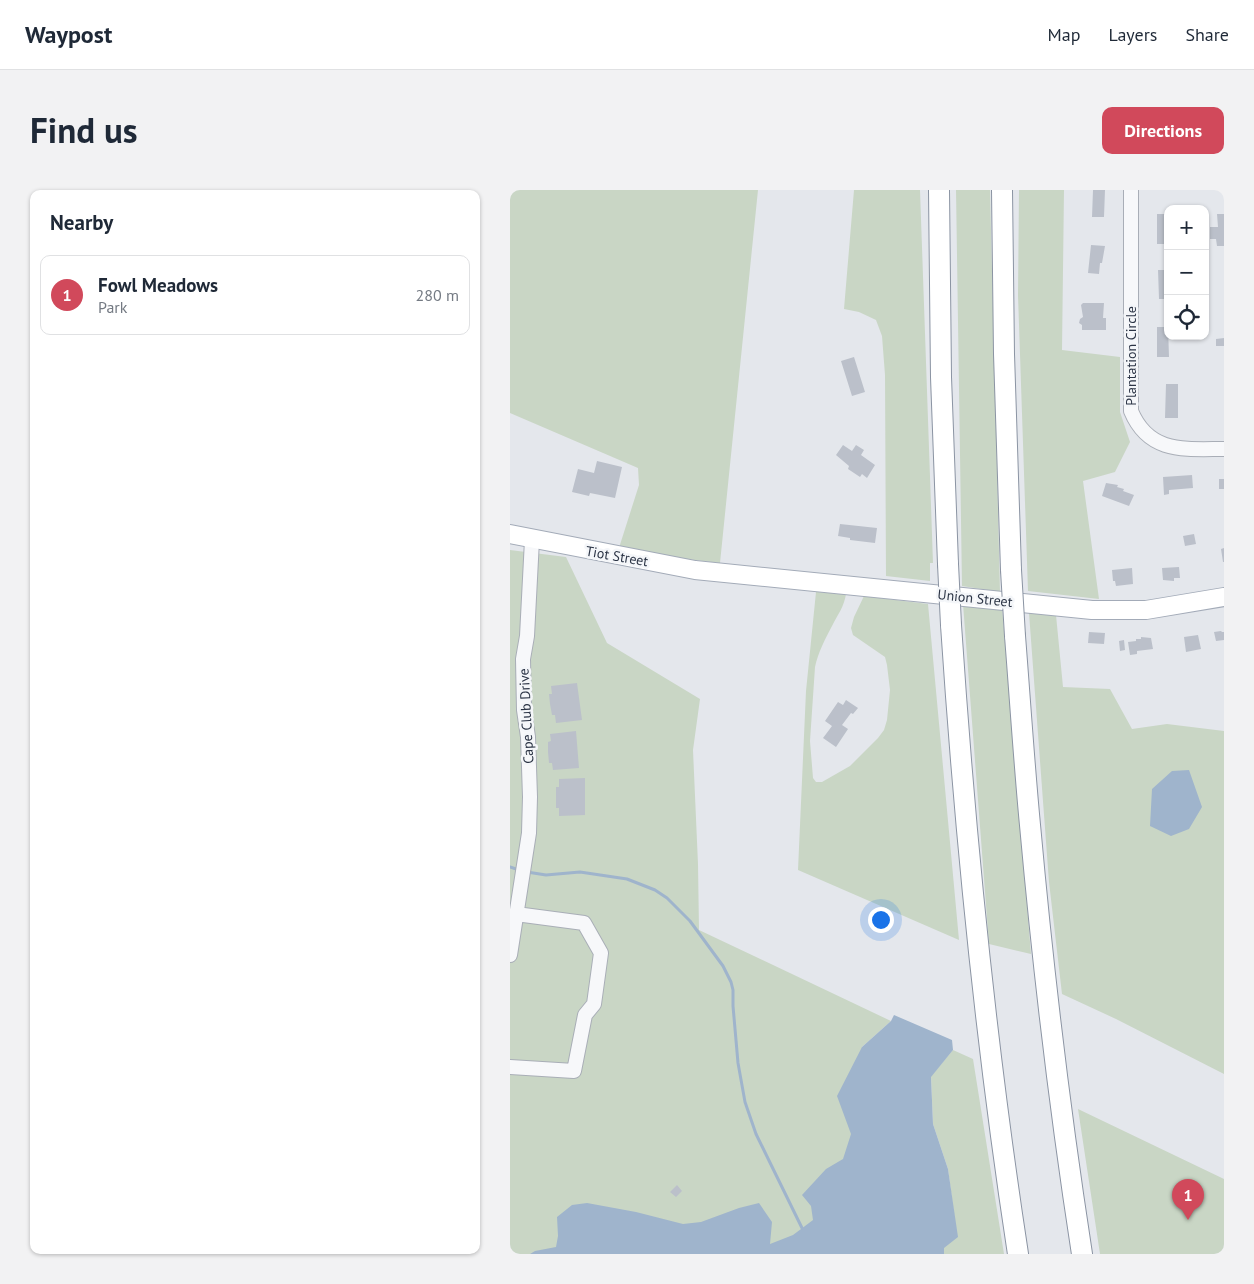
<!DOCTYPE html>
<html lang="en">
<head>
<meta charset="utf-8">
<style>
	:root { --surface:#fff; --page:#f2f2f3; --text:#1f2937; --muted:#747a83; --line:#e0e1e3; --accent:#d1495b }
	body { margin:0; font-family:"PT Sans",sans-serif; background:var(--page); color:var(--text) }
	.controls { position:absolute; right:15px; top:15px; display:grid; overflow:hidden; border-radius:10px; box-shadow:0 1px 4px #0004 }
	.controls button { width:45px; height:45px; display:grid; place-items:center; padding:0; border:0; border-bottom:1px solid var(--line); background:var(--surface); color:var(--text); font:25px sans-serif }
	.you { position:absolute; left:370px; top:729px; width:18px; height:18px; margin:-12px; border:4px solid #fff; border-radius:50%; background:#1a73e8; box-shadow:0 0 0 8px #1a73e833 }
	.badge { display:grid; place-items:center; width:32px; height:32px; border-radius:50%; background:var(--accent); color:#fff; font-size:16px; font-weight:700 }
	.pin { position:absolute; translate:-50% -41px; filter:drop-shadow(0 1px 2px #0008) }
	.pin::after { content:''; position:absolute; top:26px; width:18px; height:15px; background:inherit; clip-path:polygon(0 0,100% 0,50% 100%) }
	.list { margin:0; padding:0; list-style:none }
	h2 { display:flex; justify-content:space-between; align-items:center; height:65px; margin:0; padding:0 20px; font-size:21px }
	h2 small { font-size:16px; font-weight:400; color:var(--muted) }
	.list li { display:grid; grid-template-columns:32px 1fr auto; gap:15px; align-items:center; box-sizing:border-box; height:80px; margin:0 10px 10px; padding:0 10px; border:1px solid var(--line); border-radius:10px }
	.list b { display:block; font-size:19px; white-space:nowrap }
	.list p { margin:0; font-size:16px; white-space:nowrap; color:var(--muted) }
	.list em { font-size:16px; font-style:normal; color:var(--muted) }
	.icon { flex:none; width:28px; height:28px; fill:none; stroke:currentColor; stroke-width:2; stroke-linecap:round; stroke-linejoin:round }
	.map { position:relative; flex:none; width:714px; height:1064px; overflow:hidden; border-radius:10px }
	header { display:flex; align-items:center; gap:30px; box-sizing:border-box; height:70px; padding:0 25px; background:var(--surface); border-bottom:1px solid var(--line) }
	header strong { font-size:24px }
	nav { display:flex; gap:28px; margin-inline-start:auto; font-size:18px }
	.intro { display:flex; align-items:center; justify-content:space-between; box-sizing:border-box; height:120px; padding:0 30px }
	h1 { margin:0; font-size:35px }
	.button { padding:12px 22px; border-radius:10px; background:var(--accent); color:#fff; font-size:18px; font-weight:700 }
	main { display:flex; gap:30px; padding:0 30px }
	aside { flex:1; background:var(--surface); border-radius:10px; box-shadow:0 1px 4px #0004 }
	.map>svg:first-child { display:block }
	.green { fill:#c9d6c5 }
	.water { fill:#9fb4cc }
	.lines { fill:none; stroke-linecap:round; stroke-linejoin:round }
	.stream { stroke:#9fb4cc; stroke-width:3 }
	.building { fill:#bbc0ca }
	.minor-casing { stroke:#a9aeb7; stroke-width:16 }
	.major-casing { stroke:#a3abb8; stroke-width:20 }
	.highway-casing { stroke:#8b94a3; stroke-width:22 }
	.minor { stroke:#f7f8fa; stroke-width:14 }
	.major { stroke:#fff; stroke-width:18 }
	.highway { stroke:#fff; stroke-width:20 }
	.highway-bridge-casing { stroke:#8b94a3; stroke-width:22; stroke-linecap:butt }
	.highway-bridge { stroke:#fff; stroke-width:20 }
	.labels { text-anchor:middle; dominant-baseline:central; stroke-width:5; stroke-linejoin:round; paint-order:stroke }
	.street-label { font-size:14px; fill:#2b3445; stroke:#f4f6f9 }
</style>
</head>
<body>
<header>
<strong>Waypost</strong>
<nav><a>Map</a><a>Layers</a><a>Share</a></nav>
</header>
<div class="intro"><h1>Find us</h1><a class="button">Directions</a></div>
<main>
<aside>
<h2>Nearby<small></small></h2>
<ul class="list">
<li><span class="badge">1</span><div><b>Fowl Meadows</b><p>Park</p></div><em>280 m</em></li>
</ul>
</aside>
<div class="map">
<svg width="714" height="1064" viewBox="0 0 714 1064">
	<rect width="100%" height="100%" fill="#e4e7ec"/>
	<path class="green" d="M0,0H248L210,373L108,361L129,295L128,278L0,223Z
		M344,0H410L423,373H420V391L376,386L375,185L372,146L366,130L349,122L334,119Z
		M446,0H480L490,402L452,396Z
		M509,0H554L552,160L610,167V222L620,252L605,282L573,291L589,409L518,401L508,105Z
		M0,360L56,367L97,453L190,509L183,560L188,674L189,740L381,831L352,857L447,1046L438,979L423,934L421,886L443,860L463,869L494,1064H0Z
		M306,402L336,404C334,417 328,424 322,436C315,449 308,463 305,477L300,551L303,588L306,592H312L340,576L368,548L374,540L377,530L380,500L377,475L375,467L343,445L341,438L344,427L354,406L418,414L449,750L288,680L296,501Z
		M453,414L492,417L521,764L479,754Z
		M519,423L546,425L553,497L600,499L622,539L657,534L714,541V884L606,829L552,804L539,692Z
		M568,919L714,989V1064H590Z"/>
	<path class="water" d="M679,580L692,617L679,639L661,646L640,636L642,599L662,581Z
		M384,825L442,850L443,860L421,887L423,934L438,979L448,1047L434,1058V1064H20L25,1061L46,1057L48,1046L47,1027L62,1015L77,1013L126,1022L173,1034L191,1032L229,1018L249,1013L262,1032L260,1054L283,1045L303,1030L301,1016L292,1005L316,979L333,969L341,944L327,906L352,857L381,831Z"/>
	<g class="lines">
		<path class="stream" d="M0,677L9,680
			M17,682L36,685L70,682L117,689L145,700L157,708L180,731L213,776L221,792L223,800V816L228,873L235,912L246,944L292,1038"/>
	</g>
	<path class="building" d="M583,0H595L594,27H582Z
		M647,24H658V54H647Z
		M707,24H714V56H707L706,49H700V37H708Z
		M581,55L595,56L592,73H590L589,84L578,83Z
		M648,80H658V109H649Z
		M573,113H594L593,128H596V140H572V135L569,133L570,129L573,127L571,115Z
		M647,137H658L659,167H647Z
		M714,148V156H706V149Z
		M344,167L355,202L342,206L331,171Z
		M656,194H668V228H655Z
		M333,255L342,261L346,255L354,260L351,265L365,275L357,288L352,284L350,287L338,279L339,276L326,265Z
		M87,271L112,277L105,308L80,303L79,306L62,302L68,279L84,283Z
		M682,285L683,298L659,300V304L654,305L653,287Z
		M709,289H714V299H709Z
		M596,293L608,295L607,297L614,299L613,301L624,305L619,316L592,306Z
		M330,334L367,338L365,353L340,350V348L328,346Z
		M684,344L686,354L675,356L673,346Z
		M714,358V372H713L711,359Z
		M669,377L670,388H664V391L653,390L652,378Z
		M622,378L623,394L606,396L605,391H603L602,380Z
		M711,441L712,442H714V450L706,451L704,442Z
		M579,442L595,443L594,454L578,453Z
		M688,445L691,459L676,462L674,447Z
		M631,447L641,448L643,459L627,461V464L620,465L618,452L626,451V449H631Z
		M614,450L615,460L610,461L609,451Z
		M67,493L72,530L46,533L45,525H42L40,514L39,504H42L41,496Z
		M336,510L348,518L343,524L341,523L332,535L338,539L326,557L313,548L322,536L315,531L328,512L333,515Z
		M66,541L69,578L43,580L42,573H39L38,562V552L41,551L40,544Z
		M75,588V625L49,626V618H46V597H49V589Z
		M167,995L172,1001L166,1007L160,1002Z"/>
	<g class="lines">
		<g class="minor-casing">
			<path id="minor" d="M621,0V221C639,264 675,259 714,259
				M0,765L19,643L20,607L18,547L14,520L13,469L17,446L22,350
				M0,877L64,881L75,825L84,814L91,763L74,733L6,724"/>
		</g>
		<g class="major-casing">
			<path id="major" d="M0,344L185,380L582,420H636L714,407"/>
		</g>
		<g class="highway-casing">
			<path id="highway" d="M429,0L431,187L438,374
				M492,0L494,164L501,380
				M441,435C455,646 476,856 508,1064
				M505,446C510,509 514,572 520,635C533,779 550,922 572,1064"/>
		</g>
		<use href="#minor" class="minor"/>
		<use href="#major" class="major"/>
		<use href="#highway" class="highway"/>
		<g class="highway-bridge-casing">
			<path id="highway-bridge" d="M438,374L441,435
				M501,380L505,446"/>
		</g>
		<use href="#highway-bridge" class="highway-bridge"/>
	</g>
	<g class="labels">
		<g class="street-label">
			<text transform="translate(621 166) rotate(-90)">Plantation Circle</text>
			<text transform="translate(107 366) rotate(10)">Tiot Street</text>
			<text transform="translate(465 408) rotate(6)">Union Street</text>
			<text transform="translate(16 526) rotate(-93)">Cape Club Drive</text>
		</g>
	</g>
</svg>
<div class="controls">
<button>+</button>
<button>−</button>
<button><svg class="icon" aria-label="locate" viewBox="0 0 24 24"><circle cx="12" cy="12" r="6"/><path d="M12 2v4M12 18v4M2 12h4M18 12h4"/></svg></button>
</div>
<div class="you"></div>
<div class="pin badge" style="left:678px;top:1030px">1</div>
</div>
</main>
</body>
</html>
